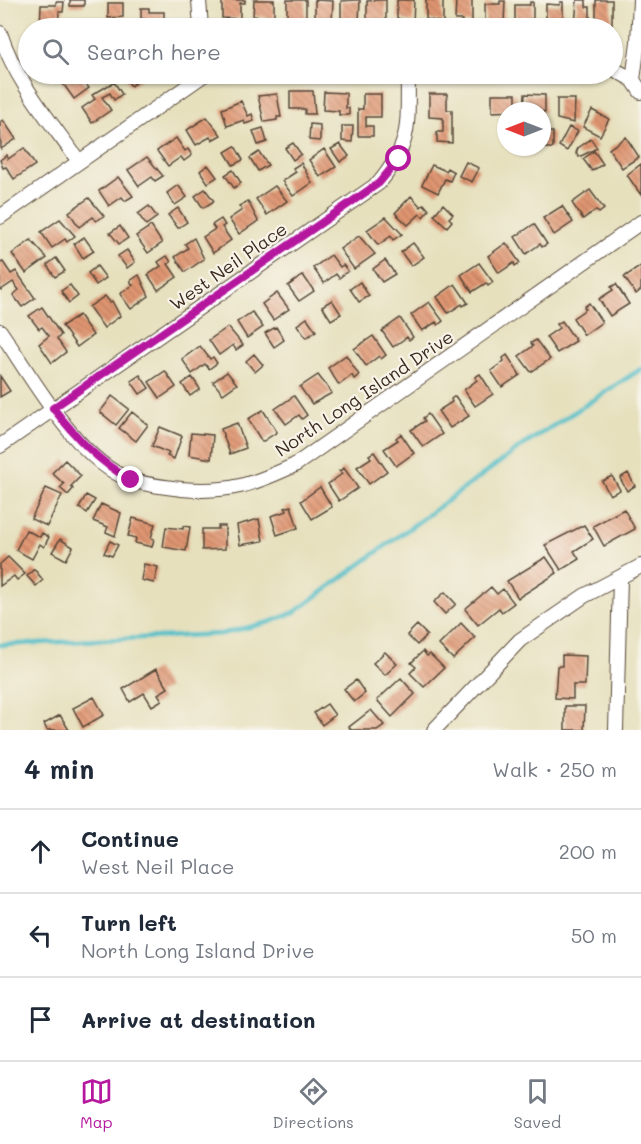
<!DOCTYPE html>
<html lang="en">
<head>
<meta charset="utf-8">
<style>
	:root { --surface:#fff; --page:#f6f6f7; --text:#1f2937; --muted:#747a83; --line:#e0e1e3; --accent:#b5179e }
	body { margin:0; font-family:Mali,sans-serif; background:var(--page); color:var(--text) }
	.compass { position:absolute; left:497px; top:102px; width:54px; height:54px; border-radius:50%; background:var(--surface); box-shadow:0 2px 4px #0004; rotate:270deg }
	.stop { position:absolute; width:18px; height:18px; margin:-14px; border:4px solid #b5179e; border-radius:50%; background:#fff }
	.stop.end { background:#b5179e; border-color:#fff; box-shadow:0 2px 6px #0008 }
	.list { margin:0; padding:0; list-style:none }
	h2 { display:flex; justify-content:space-between; align-items:center; height:78px; margin:0; padding:0 24px; font-size:26px }
	h2 small { font-size:20px; font-weight:400; color:var(--muted) }
	.list li { display:grid; grid-template-columns:39px 1fr auto; gap:18px; align-items:center; box-sizing:border-box; height:84px; padding:0 24px; border-top:2px solid var(--line) }
	.list b { display:block; font-size:22px; white-space:nowrap }
	.list p { margin:0; font-size:20px; white-space:nowrap; color:var(--muted) }
	.list em { font-size:20px; font-style:normal; color:var(--muted) }
	.icon { flex:none; width:33px; height:33px; fill:none; stroke:currentColor; stroke-width:2; stroke-linecap:round; stroke-linejoin:round }
	.map { position:relative; flex:none; width:641px; height:730px; overflow:hidden }
	.search { position:absolute; background:var(--surface); box-shadow:0 2px 4px #0004; left:18px; right:18px; top:18px; height:66px; display:flex; align-items:center; gap:15px; box-sizing:border-box; padding:0 21px; border-radius:33px; color:var(--muted); font-size:22px }
	.sheet { height:330px; background:var(--surface) }
	nav { display:flex; justify-content:space-around; align-items:center; box-sizing:border-box; height:84px; border-top:2px solid var(--line); background:var(--surface); font-size:16px; color:var(--muted) }
	nav a { display:grid; justify-items:center; gap:3px }
	nav .on { color:var(--accent) }
	.map>svg:first-child { display:block }
	.lines { fill:none; stroke-linecap:round; stroke-linejoin:round }
	.stream { stroke:#52bfc9; stroke-width:4.5 }
	.building { fill:url(#building-back-hatch) }
	.street-casing { stroke:#554536; stroke-width:16 }
	.street { stroke:#fff; stroke-width:14 }
	.route { stroke:#b5179e; stroke-width:8 }
	.labels { text-anchor:middle; dominant-baseline:central; stroke-width:4.5; stroke-linejoin:round; paint-order:stroke }
	.street-label { font-size:18px; fill:#3b2a1e; stroke:#f7f3e8 }
</style>
</head>
<body>
<div class="map">
<svg width="641" height="730" viewBox="0 0 641 730">
	<defs>
		<pattern id="building-back-hatch" width="6" height="6" patternUnits="userSpaceOnUse" patternTransform="scale(1.5)"><rect width="6" height="6" fill="#e09571"/><path d="M-1 5l2 2M0 0l6 6M5-1l2 2" fill="none" stroke="#b77a5c"/></pattern>
	</defs>
	<rect width="100%" height="100%" fill="#f7f3e8"/>
	<filter id="ink" filterUnits="userSpaceOnUse"><feTurbulence type="fractalNoise" baseFrequency=".0167" numOctaves="2"/><feDisplacementMap in="SourceGraphic" scale="12" xChannelSelector="R" yChannelSelector="G"/><feConvolveMatrix kernelMatrix="1 2 1 2 8 2 1 2 1" color-interpolation-filters="sRGB"/></filter>
	<filter id="wash" filterUnits="userSpaceOnUse"><feTurbulence type="fractalNoise" baseFrequency=".008" numOctaves="4" result="noise"/><feDisplacementMap in="SourceGraphic" scale="24" xChannelSelector="R" yChannelSelector="G"/><feGaussianBlur stdDeviation="1.35" result="paint"/><feColorMatrix in="noise" values="0 0 0 0 0 0 0 0 0 0 0 0 0 0 0 0 0 1.4 0 .05"/><feComposite in="paint" operator="in"/></filter>
	<g filter="url(#wash)">
		<rect width="100%" height="100%" fill="#e6e0bd"/>
		<g class="lines">
			<path class="stream" d="M0,645L221,634L270,622L295,612L522,446L641,369"/>
		</g>
		<g id="blocks">
			<path class="building" d="M70,0H84V6H70Z
				M222,0H245V3H240V19L222,18Z
				M254,0H274V19L253,16Z
				M287,0H306V20L287,18Z
				M315,0L333,1L332,22H315Z
				M355,0H360L359,22H341V1Z
				M378,0H386V23L367,22V1Z
				M397,0H414L413,23L397,18Z
				M426,0H443V23L426,19Z
				M456,0H472V23H462V20H455Z
				M577,0H586V7H590V26H575Z
				M596,0H612V26H596Z
				M500,1H505L504,24H485V4H500Z
				M56,2H64L63,12H59L58,28L40,27L41,5H56Z
				M530,2H533V25H515V5H530Z
				M560,2H563V26H546V4L559,5Z
				M108,3H123V17L108,18Z
				M141,8H149V12H164V28H145V19H141Z
				M66,74H78L89,88L74,99L59,78Z
				M122,74H139L142,78L131,86Z
				M151,74H165L155,79Z
				M114,82L122,94L114,100L110,93L102,97L111,110L92,123L82,108L95,99L92,95Z
				M290,91H313L315,114H305V109H290Z
				M324,92L346,93V108H349V115H339V111L323,110Z
				M277,94L281,117H277V120L264,122L258,96Z
				M363,94H381V117H366V126H373V136H358V109H363Z
				M429,94H447V110H452V143L437,142V132H443V118L429,117Z
				M492,94H516V111L492,112Z
				M525,94L545,95V112L524,111Z
				M557,99H575L574,123L557,119Z
				M241,101L248,116L252,114L254,121L245,124L244,120L227,126L222,109Z
				M592,110L609,119L600,136L583,127Z
				M207,117L221,135L212,140L210,137L196,145L187,130Z
				M3,120L16,139L1,149L0,122Z
				M310,124L320,125V141L309,140Z
				M342,126H353L352,142L342,141Z
				M569,127L578,131L567,151L559,146Z
				M263,128L267,142L258,145L253,131Z
				M542,132H553V148H542Z
				M626,137L639,157L622,168L609,149Z
				M176,138L185,151L188,149L192,155L184,161L181,157L168,166L157,151Z
				M591,139L597,148L579,157L576,153L578,148Z
				M293,143L301,154L293,160L285,148Z
				M340,144L349,156L340,162L331,149Z
				M235,146L243,160L233,165L225,152Z
				M24,148L35,165L14,179L6,167L3,168L0,160L7,155L8,159Z
				M324,149L336,167L320,177L309,160Z
				M594,151L603,164L592,171L583,159Z
				M259,152L268,165L258,171L250,158Z
				M147,157L163,176L155,181L152,177L139,186L128,170Z
				M466,162L479,168L472,182L459,176Z
				M301,163L312,183L293,196L282,181L296,172L293,168Z
				M641,164V195L627,175Z
				M208,165L217,177L208,183L200,171Z
				M432,165L446,171L447,168L454,172L450,181L445,179L438,193L422,185Z
				M233,170L241,183L234,188L225,175Z
				M118,177L133,196L125,201L122,197L109,206L99,191Z
				M178,185L187,197L175,205L167,193Z
				M275,186L287,201L267,215L256,199Z
				M205,189L214,201L203,208L195,196Z
				M590,190L604,209L599,213L596,210L583,219L572,203Z
				M411,196L421,207L424,204L429,210L423,217L420,214L408,225L395,213Z
				M89,198L104,216L96,221L93,217L79,227L69,212Z
				M248,201L258,221L239,234L229,219L242,210L239,206Z
				M443,204L453,214L449,218L452,221L447,227L434,215Z
				M149,206L157,217L146,225L138,214Z
				M562,206L573,222L554,235L543,218Z
				M178,208L187,222L178,228L168,215Z
				M386,217L402,234L393,240L391,236L378,245L367,230Z
				M60,219L75,236L67,242L65,239L52,248L41,232Z
				M221,219L225,225L222,227L231,240L213,253L203,237L215,229L212,225Z
				M534,224L547,244L542,247L540,244L526,254L515,237Z
				M120,226L128,238L119,244L110,233Z
				M151,226L162,243L148,253L136,236Z
				M359,236L375,254L354,269L340,249Z
				M84,237L94,251L83,258L74,244Z
				M194,238L204,259L185,272L175,257L188,248L185,244Z
				M31,240L47,258L26,273L12,254Z
				M413,243L424,257L411,266L401,252Z
				M506,243L520,263L515,266L514,263L499,273L488,256Z
				M127,250L135,262L127,268L118,256Z
				M331,255L340,267L343,265L348,271L339,278L336,274L324,283L313,268Z
				M167,256L171,262L168,264L177,277L158,290L148,275L161,266L158,262Z
				M56,258L65,271L55,277L47,265Z
				M385,260L395,274L382,282L373,269Z
				M3,262L11,274L16,271L35,298L22,307L13,295L19,290L13,282L1,290L0,288V263Z
				M479,263L493,282L488,286L486,283L472,292L461,275Z
				M97,266L106,278L96,285L88,273Z
				M641,266V290L636,294L624,277Z
				M139,275L149,296L131,309L120,294L133,285L130,281Z
				M303,275L314,291L299,301L288,286Z
				M360,282L369,296L359,302L350,289Z
				M455,284L468,303L463,306L462,304L448,313L437,297Z
				M616,284L629,304L610,316L599,299L613,290L611,287Z
				M70,285L78,296L69,303L61,291Z
				M277,293L289,309L273,320L262,304Z
				M105,296L110,302L112,301L120,316L104,328L89,307Z
				M332,300L341,314L331,320L322,306Z
				M429,302L443,321L438,325L436,322L422,331L411,315Z
				M589,303L602,322L584,335L573,318L586,309L584,307Z
				M42,307L61,335L57,339L66,352L52,363L39,344L49,336L42,327L39,329L29,316Z
				M252,312L263,327L247,338L237,322Z
				M79,315L93,335L77,347L62,326Z
				M307,318L316,331L306,338L297,325Z
				M400,318L413,337L409,340L407,337L393,347L382,331Z
				M562,321L576,341L557,353L546,337L559,328L557,324Z
				M228,327L243,345L236,350L233,345L219,355L209,340Z
				M276,327L284,340L274,347L265,333Z
				M373,336L386,355L381,359L379,356L366,366L354,349Z
				M536,340L550,359L531,372L519,356L533,346L531,343Z
				M200,346L210,359L213,357L217,363L209,369L205,364L192,374L182,359Z
				M254,354L263,365L255,372L246,361Z
				M346,355L359,375L354,379L352,375L339,385L328,368Z
				M507,355L520,375L502,387L491,371L504,361L503,358Z
				M165,371L176,387L160,398L149,382Z
				M227,372L237,384L223,394L213,382Z
				M480,374L493,394L475,406L464,390L477,380L475,377Z
				M140,375L149,388L140,394L131,381Z
				M318,375L332,393L312,404L300,387Z
				M0,376L10,391L0,397Z
				M192,377L200,389L190,396L182,384Z
				M112,396L129,409L116,425L100,412Z
				M294,396L307,415L302,419L299,415L286,424L275,409Z
				M455,396L469,416L450,428L438,411L452,402L451,399Z
				M263,410L277,432L262,442L248,419Z
				M132,412L148,425L136,441L119,428Z
				M428,414L442,434L423,447L411,430L425,421L423,418Z
				M237,423L246,448L230,454L221,429Z
				M160,427L182,436L174,459L167,456L169,453L152,446Z
				M191,433L213,435L211,459L189,455Z
				M401,434L414,453L396,466L384,449L398,440L396,438Z
				M374,452L387,471L369,484L357,467L371,458L369,455Z
				M65,460L81,476L71,486L73,489L68,495L60,488L64,484L52,473Z
				M344,468L358,488L339,501L328,484L342,474L339,471Z
				M628,473L635,486L627,491L620,478Z
				M612,476L620,490L610,495L602,481Z
				M320,487L332,507L312,519L301,501Z
				M46,488L62,495L47,526L31,519Z
				M86,495L95,500L87,513L79,508Z
				M101,504L121,513L115,536L106,532L108,527L93,521Z
				M291,506L298,528L277,535L271,516L287,511L285,508Z
				M624,509L635,529L604,546L593,526Z
				M133,518L155,524L151,538L154,539L152,547L135,543L136,538L128,536Z
				M259,519L263,541L240,545L237,525Z
				M584,525L593,539L574,551L579,559L561,570L545,545Z
				M183,526L190,527L186,551L163,547L166,527L183,529Z
				M218,526H225V549L202,550V529H218Z
				M26,530L40,537L42,533L49,537L44,547L40,544L32,559L16,550Z
				M60,539L73,547L66,560L52,552Z
				M110,541L118,545L112,556L104,553Z
				M8,557L25,574L17,580L14,576L0,586V564Z
				M546,557L557,573L518,598L507,581Z
				M144,564L158,567L154,583L141,580Z
				M34,569L43,580L36,586L27,576Z
				M491,587L497,594L503,589L514,603L502,612L499,608L478,625L465,609Z
				M445,592L456,604L445,614L434,602Z
				M461,623L475,638L453,659L439,645Z
				M417,625L427,635L417,645L407,635Z
				M423,651L427,656L430,654L444,668L424,687L410,673L416,667L411,663Z
				M385,652L397,664L385,675L373,663Z
				M562,655L586,656L585,685H573V699L555,698L557,666H562Z
				M156,669L168,688L158,694L162,700L152,706L144,693L130,702L123,689Z
				M401,678L415,694L392,717L377,700Z
				M356,680L365,693L354,702L344,689Z
				M94,697L104,715L83,727L73,708Z
				M327,704L335,715L322,725L314,713Z
				M565,706H585L584,730H565Z
				M371,710L384,725L377,730H351L349,727Z
				M60,715L69,730H47L44,724Z"/>
		</g>
	</g>
	<g filter="url(#ink)">
		<use href="#blocks" fill-opacity="0" stroke="#554536" stroke-width="1.5"/>
		<g class="lines">
			<g class="street-casing">
				<path id="street" d="M199,0L201,28
					M640,0L638,42L633,80L641,92
					M0,33C15,80 49,120 78,160
					M612,68L633,80
					M0,217L205,74
					M0,331C32,377 77,461 131,480C146,485 165,487 181,489C229,493 252,485 295,465L641,222
					M0,446L379,183C413,142 407,124 408,74
					M434,730L520,640L584,596L641,566
					M616,730L620,578"/>
			</g>
			<use href="#street" class="street"/>
		</g>
	</g>
	<g class="lines" filter="url(#ink)">
		<path class="route" d="M131,480C97,461 76,437 53,408L379,183L399,159"/>
	</g>
	<g class="labels">
		<g class="street-label">
			<text transform="translate(228 266) rotate(-35)">West Neil Place</text>
			<text transform="translate(364 393) rotate(-34)">North Long Island Drive</text>
		</g>
	</g>
</svg>
<svg class="compass" viewBox="-18 -18 36 36"><path d="M0-13l5 13h-10z" fill="#e53935"/><path d="M0 13l5-13h-10z" fill="#747a83"/></svg>
<div class="stop" style="left:399px;top:159px"></div>
<div class="stop end" style="left:131px;top:480px"></div>
<div class="search"><svg class="icon" aria-label="search" viewBox="0 0 24 24"><circle cx="10" cy="10" r="6"/><path d="M15 15l6 6"/></svg>Search here</div>
</div>
<section class="sheet">
<h2>4 min<small>Walk · 250 m</small></h2>
<ul class="list">
<li><svg class="icon" aria-label="ahead" viewBox="0 0 24 24"><path d="M12 20V5M6 11l6-6 6 6"/></svg><div><b>Continue</b><p>West Neil Place</p></div><em>200 m</em></li>
<li><svg class="icon" aria-label="left" viewBox="0 0 24 24"><path d="M17 20v-9H6M10 6l-5 5 5 5"/></svg><div><b>Turn left</b><p>North Long Island Drive</p></div><em>50 m</em></li>
<li><svg class="icon" aria-label="arrive" viewBox="0 0 24 24"><path d="M6 21V4h12l-3 4 3 4H6"/></svg><div><b>Arrive at destination</b></div></li>
</ul>
</section>
<nav>
<a class="on"><svg class="icon" aria-label="map" viewBox="0 0 24 24"><path d="M3 6l6-2 6 2 6-2v14l-6 2-6-2-6 2zM9 4v14M15 6v14"/></svg>Map</a>
<a><svg class="icon" aria-label="directions" viewBox="0 0 24 24"><path d="M12 3l9 9-9 9-9-9zM9 14v-3h6M13 9l2 2-2 2"/></svg>Directions</a>
<a><svg class="icon" aria-label="saved" viewBox="0 0 24 24"><path d="M7 4h10v16l-5-4-5 4z"/></svg>Saved</a>
</nav>
</body>
</html>
